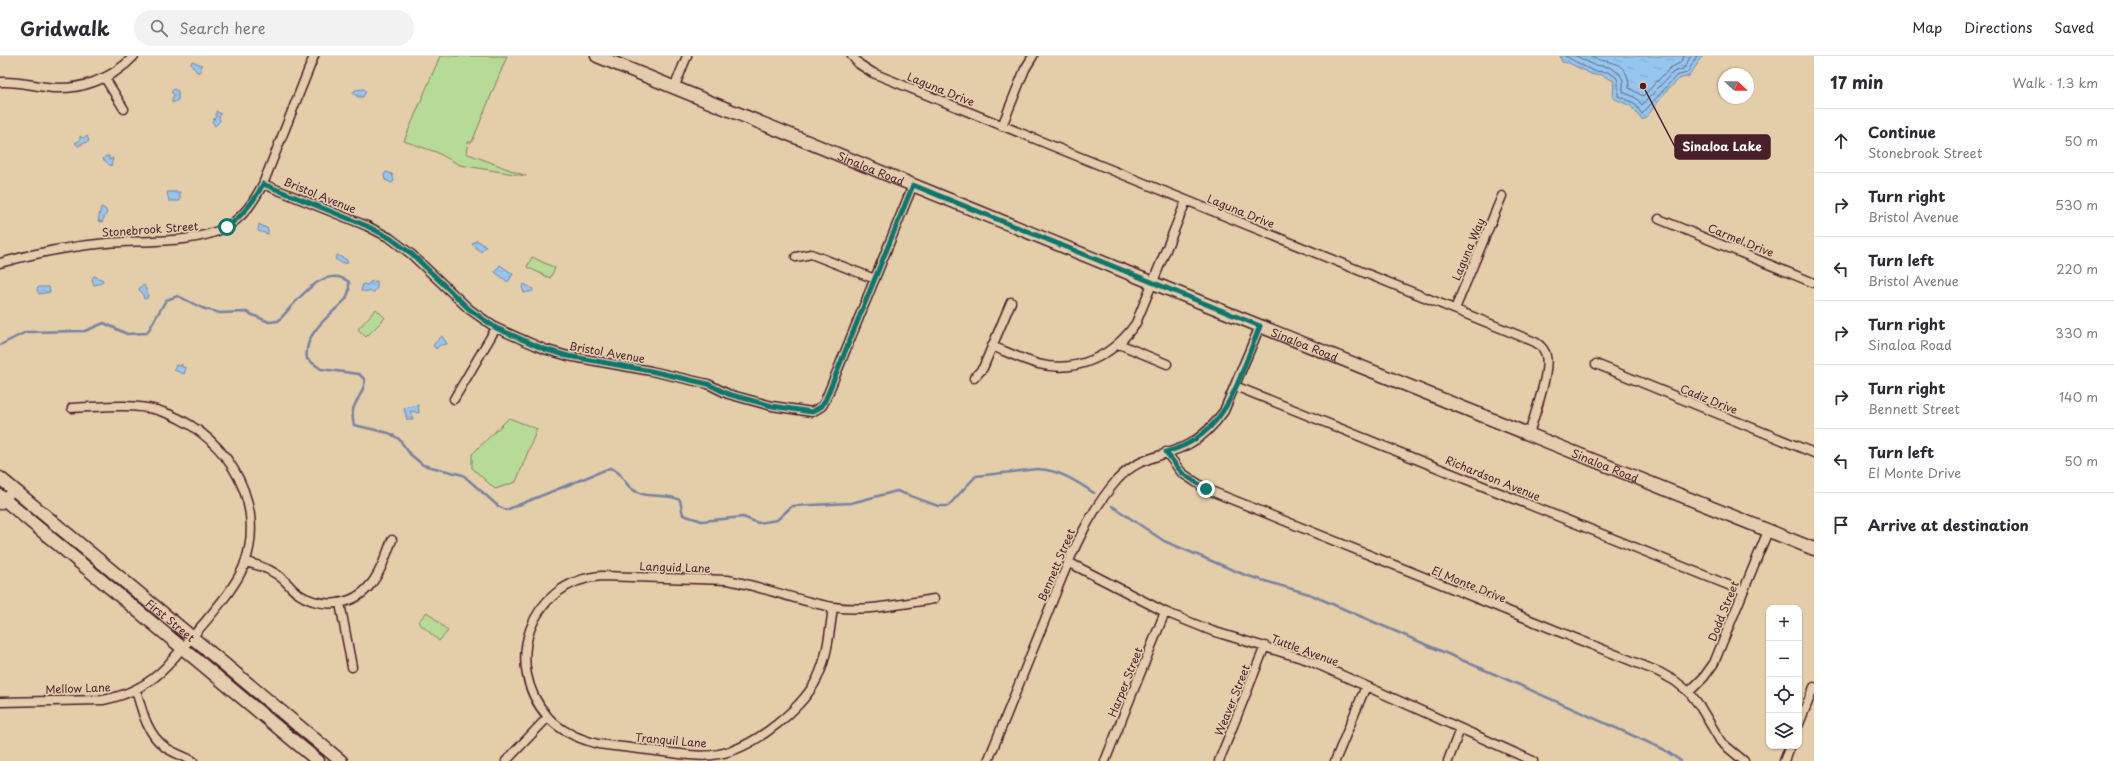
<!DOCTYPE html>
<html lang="en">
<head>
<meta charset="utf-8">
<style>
	:root { --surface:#fff; --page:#f2f2f3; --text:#2b2b33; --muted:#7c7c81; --line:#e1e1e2 }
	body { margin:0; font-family:"Playpen Sans",sans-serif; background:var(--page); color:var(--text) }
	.controls { position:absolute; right:12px; bottom:12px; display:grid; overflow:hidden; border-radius:8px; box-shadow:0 1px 3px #0004 }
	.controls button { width:36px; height:36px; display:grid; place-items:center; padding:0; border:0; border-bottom:1px solid var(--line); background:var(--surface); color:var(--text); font:20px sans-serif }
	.compass { position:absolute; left:1718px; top:12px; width:36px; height:36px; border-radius:50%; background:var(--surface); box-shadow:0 1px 3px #0004; rotate:112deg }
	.stop { position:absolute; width:12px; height:12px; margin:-9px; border:3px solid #0f766e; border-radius:50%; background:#fff }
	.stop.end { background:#0f766e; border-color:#fff; box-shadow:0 1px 4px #0008 }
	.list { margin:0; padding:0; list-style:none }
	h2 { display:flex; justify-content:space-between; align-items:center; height:52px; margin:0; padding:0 16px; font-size:17px }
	h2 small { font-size:13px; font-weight:400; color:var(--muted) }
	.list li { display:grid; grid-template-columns:26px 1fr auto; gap:12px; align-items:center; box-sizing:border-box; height:64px; padding:0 16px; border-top:1px solid var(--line) }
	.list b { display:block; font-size:15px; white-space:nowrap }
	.list p { margin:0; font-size:13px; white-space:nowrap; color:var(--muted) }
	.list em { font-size:13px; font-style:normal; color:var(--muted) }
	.icon { flex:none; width:22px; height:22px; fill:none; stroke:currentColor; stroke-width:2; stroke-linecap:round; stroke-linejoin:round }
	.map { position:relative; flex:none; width:1814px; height:705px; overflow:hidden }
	header { display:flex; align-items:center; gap:24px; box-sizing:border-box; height:56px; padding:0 20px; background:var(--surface); border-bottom:1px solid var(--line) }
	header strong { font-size:19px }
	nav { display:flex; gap:22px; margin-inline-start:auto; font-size:14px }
	.search { width:280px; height:36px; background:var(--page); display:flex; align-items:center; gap:10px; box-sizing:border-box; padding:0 14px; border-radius:22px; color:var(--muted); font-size:15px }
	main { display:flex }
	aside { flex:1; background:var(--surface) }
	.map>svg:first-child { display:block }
	.grass { fill:#b6db96; stroke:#807d60 }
	.water { fill:url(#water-ripples); stroke:#7683a1 }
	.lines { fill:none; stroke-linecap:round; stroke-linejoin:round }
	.shore { stroke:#68627a; stroke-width:1 }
	.stream { stroke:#7683a1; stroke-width:2.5 }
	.street-casing { stroke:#4a1f2b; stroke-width:11 }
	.secondary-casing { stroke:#4a1f2b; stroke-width:15 }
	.street { stroke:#e3cdac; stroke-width:8 }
	.secondary { stroke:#e3cdac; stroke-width:12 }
	.route { stroke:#0f766e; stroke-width:5 }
	.labels { text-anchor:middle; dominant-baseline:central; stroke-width:3.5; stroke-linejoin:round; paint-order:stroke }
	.street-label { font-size:11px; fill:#4a1f2b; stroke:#e3cdac }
	.leader { fill:none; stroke:#4a1f2b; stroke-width:1.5 }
	.callout-dot { fill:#4a1f2b; stroke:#e3cdac; stroke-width:1.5 }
	.callout { fill:#4a1f2b; stroke:#4a1f2b; stroke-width:1.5 }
	.callout-label { font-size:12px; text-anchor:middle; font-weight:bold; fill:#fff }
</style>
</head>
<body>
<header>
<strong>Gridwalk</strong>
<div class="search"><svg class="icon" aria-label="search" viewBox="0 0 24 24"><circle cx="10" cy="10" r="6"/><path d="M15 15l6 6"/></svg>Search here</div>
<nav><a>Map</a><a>Directions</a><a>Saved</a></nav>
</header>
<main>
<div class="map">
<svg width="1814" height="705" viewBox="0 0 1814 705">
	<defs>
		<pattern id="water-ripples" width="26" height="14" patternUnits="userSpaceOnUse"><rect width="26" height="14" fill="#94c6f0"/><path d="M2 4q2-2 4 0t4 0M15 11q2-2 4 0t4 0" fill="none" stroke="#81aace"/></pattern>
	</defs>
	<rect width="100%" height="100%" fill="#e4cda9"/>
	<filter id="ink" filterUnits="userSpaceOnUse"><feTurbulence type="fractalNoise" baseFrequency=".025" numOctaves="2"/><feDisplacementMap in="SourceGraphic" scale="8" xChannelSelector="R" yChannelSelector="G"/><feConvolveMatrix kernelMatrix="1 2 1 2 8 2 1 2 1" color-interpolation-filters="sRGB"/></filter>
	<g filter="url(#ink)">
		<path class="grass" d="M440,0H507L472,86H468L466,97L526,120L460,109L436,96L404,85Z
			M532,201L555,212L550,222L527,211Z
			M376,253L385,262L366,281L358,273Z
			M509,362L537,373L516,426L495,433L472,412V398Z
			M427,556L448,575L439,585L418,566Z"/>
		<path class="water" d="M1560,0H1703L1689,20L1679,23L1667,34L1645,63H1641L1631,50L1613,42L1614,25L1600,18L1593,19L1569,7L1562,6Z
			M192,5L202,9L200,16H197L191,8Z
			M174,33L178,35V44L172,47V43L174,39L171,36Z
			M364,33L366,35L363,41H358L353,37L355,34Z
			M216,55L221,58L219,61L220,65L215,70L212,65L216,61Z
			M80,80L83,82L87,80L89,85L78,90L75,87L80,84Z
			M106,100H109V104L113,102L111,110L103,103Z
			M386,116L392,118L394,125L392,127L385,124L384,119Z
			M167,136H180V145H169Z
			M101,151L105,153L107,156L102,166L98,165Z
			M259,168L268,173V178L258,175Z
			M477,184L486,191L481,196L472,188Z
			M337,199L347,204L348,207H342L335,203Z
			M500,209L513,218L508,226L495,216Z
			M94,220L103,224L102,227L94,229L92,223Z
			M377,225V232L374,236L361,235L363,228L367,229L370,226Z
			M524,228L533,233V235L524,237L522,231Z
			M144,229L148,239L147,242L144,243L142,236L139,234L140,231Z
			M39,231H49L50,236L39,238L37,233Z
			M442,280L447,288L440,289L436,293L433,289Z
			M182,308V311L186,312L184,318L174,314L176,309L180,310Z
			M418,349L419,357L410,355L413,363L407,364L404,352Z"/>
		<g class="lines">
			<path class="shore" d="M1565,0L1593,15L1608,16L1616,21L1618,25V40L1634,47L1642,58L1676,20L1687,17L1697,0
				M1576,0L1594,9L1609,11L1619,17L1623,24V36L1636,42L1642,49L1673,16L1683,13L1691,0
				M1588,0C1607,9 1628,1 1629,32L1643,40L1670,12L1680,7L1684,0"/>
			<path class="stream" d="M0,289L26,276L85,275L104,267L127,278L147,277L166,244L178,240L202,252L220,257L246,256L269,266L278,265C295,248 323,206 349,226V235L346,243C330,260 303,277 307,303L321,313L359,318L365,324C363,344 348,346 354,369L389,377L399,383L410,398L423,409L463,419L498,450L506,454L610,412C621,415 623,426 632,433C646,444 665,436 680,444L683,459L702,465L743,461L758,467L777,464L792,450L851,447L897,435L938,450H948L976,420L1038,413C1059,414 1076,425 1094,437
				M1112,450L1164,485L1245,519L1309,538L1515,627L1663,693L1681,705"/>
			<g class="street-casing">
				<path id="street" d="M852,0L859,8L873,17L1535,286C1540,289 1545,293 1546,300C1550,317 1534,360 1529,378
					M105,22L124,53
					M0,26C16,25 31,29 46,31C77,36 113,23 134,0
					M674,32L687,0
					M1002,70L1025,13L1033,0
					M263,128L367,170L390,182L411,198L469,253L496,272L544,293L568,300L651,315L708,328L728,338L772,350L812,356L822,350L825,345L913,129
					M1659,163L1814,227
					M796,201L811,198L875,223
					M0,207C35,197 71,190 107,187C142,184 197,188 226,171C244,161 254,145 263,128L314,0
					M1455,253L1502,140
					M1119,288L1167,308
					M992,290C1007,296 1023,304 1038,308C1078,318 1114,299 1136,267L1186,145
					M1596,308L1814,397
					M974,322L983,312L1011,246
					M1235,330L1743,535
					M454,343L496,272
					M1166,396L1182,417L1206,433L1659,616L1675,625L1689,636L1699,649L1721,686L1744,705
					M0,449L14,433
					M245,506C260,509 273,514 284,524C288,528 292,533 297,537C320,553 353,551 371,528C381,516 386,499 392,484
					M1068,506L1165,556L1212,575L1308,604L1533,705
					M340,547L352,611
					M833,551C830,573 828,596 820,616C807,650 754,692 719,698C701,702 682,698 664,696C642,693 620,691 598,688C579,683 561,676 548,661C502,609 529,526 601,520L728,524C764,531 797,545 833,551C866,556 901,548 934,543
					M136,634C142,655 147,678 165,691C173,697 184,700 193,705
					M1689,636L1704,621L1714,607L1768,475
					M0,646L103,644C129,639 149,629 167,610C189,583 234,538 245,507C268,441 220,372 157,354C130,347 100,351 72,352
					M1799,668L1814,631
					M506,705L548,661
					M988,705C1007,657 1027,609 1046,561C1065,514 1083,463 1117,424C1140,399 1163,402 1189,388C1204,380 1215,368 1224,355L1260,270
					M1105,705L1165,556
					M1219,705L1265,590
					M1335,705L1366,630
					M1448,705L1460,673
					M1784,705L1790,690"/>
			</g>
			<g class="secondary-casing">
				<g id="secondary">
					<path id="s1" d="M597,0L1153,227L1814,493"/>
					<path id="s2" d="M0,422L341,705"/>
					<path d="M0,440L318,705"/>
				</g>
			</g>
			<use href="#street" class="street"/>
			<use href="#secondary" class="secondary"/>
		</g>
	</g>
	<g class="lines" filter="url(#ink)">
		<path class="route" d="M227,171C243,159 254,146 263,128L367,170L390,182L412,198L469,253L496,272L544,293L568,300L651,315L708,328L728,338L772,350L812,356L822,350L825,345L913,129L1260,270C1238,323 1228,380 1166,396L1182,417L1206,433"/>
	</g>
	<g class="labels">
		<g class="street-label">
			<text transform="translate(941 33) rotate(22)">Laguna Drive</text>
			<text stroke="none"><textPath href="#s1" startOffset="296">Sinaloa Road</textPath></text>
			<text transform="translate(320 139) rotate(22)">Bristol Avenue</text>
			<text transform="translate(1241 155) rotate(22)">Laguna Drive</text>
			<text transform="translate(150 173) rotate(-4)">Stonebrook Street</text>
			<text transform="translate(1741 184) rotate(22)">Carmel Drive</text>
			<text transform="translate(1468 193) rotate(-67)">Laguna Way</text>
			<text stroke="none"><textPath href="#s1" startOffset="764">Sinaloa Road</textPath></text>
			<text transform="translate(607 296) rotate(10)">Bristol Avenue</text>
			<text transform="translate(1709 343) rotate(22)">Cadiz Drive</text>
			<text stroke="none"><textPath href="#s1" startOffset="1088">Sinaloa Road</textPath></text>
			<text transform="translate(1493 422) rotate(22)">Richardson Avenue</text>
			<text transform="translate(1056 509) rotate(-67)">Bennett Street</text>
			<text transform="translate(675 511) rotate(2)">Languid Lane</text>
			<text transform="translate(1469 528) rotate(22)">El Monte Drive</text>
			<text transform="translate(1723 555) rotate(-68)">Dodd Street</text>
			<text stroke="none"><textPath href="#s2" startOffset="222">First Street</textPath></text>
			<text transform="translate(1305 594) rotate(20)">Tuttle Avenue</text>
			<text transform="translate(1125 626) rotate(-68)">Harper Street</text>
			<text transform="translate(78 632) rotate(-2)">Mellow Lane</text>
			<text transform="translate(1232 644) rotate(-68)">Weaver Street</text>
			<text transform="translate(671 684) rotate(5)">Tranquil Lane</text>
		</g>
	</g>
	<path class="leader" d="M1643 30L1675 91"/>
	<circle class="callout-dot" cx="1643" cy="30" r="4"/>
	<rect class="callout" x="1675" y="79" width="95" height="24" rx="4"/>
	<g class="callout-label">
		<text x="1722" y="95">Sinaloa Lake</text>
	</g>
</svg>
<div class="controls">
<button>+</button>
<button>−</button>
<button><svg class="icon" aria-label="locate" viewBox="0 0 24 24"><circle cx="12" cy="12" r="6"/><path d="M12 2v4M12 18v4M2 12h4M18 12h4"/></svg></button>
<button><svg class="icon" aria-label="layers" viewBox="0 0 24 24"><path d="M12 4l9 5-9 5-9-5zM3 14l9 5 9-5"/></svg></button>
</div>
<svg class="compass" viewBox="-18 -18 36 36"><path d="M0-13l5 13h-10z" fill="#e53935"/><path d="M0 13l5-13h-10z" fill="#7c7c81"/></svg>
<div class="stop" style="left:227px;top:171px"></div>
<div class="stop end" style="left:1206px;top:433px"></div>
</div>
<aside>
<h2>17 min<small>Walk · 1.3 km</small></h2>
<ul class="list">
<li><svg class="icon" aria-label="ahead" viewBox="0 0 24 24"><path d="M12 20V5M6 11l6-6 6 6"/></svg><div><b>Continue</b><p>Stonebrook Street</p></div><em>50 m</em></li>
<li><svg class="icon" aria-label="right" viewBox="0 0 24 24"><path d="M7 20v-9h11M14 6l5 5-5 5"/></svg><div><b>Turn right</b><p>Bristol Avenue</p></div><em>530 m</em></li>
<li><svg class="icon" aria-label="left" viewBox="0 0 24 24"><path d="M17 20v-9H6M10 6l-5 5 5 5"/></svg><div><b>Turn left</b><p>Bristol Avenue</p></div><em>220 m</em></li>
<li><svg class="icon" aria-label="right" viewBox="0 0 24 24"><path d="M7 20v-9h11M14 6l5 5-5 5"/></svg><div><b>Turn right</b><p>Sinaloa Road</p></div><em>330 m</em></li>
<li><svg class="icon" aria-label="right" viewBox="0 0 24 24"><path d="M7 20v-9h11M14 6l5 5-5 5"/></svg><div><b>Turn right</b><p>Bennett Street</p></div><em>140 m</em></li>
<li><svg class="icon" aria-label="left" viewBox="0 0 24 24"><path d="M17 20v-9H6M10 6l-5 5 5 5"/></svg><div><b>Turn left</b><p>El Monte Drive</p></div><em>50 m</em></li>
<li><svg class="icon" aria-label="arrive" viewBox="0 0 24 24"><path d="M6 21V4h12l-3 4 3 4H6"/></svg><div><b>Arrive at destination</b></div></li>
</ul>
</aside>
</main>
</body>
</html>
